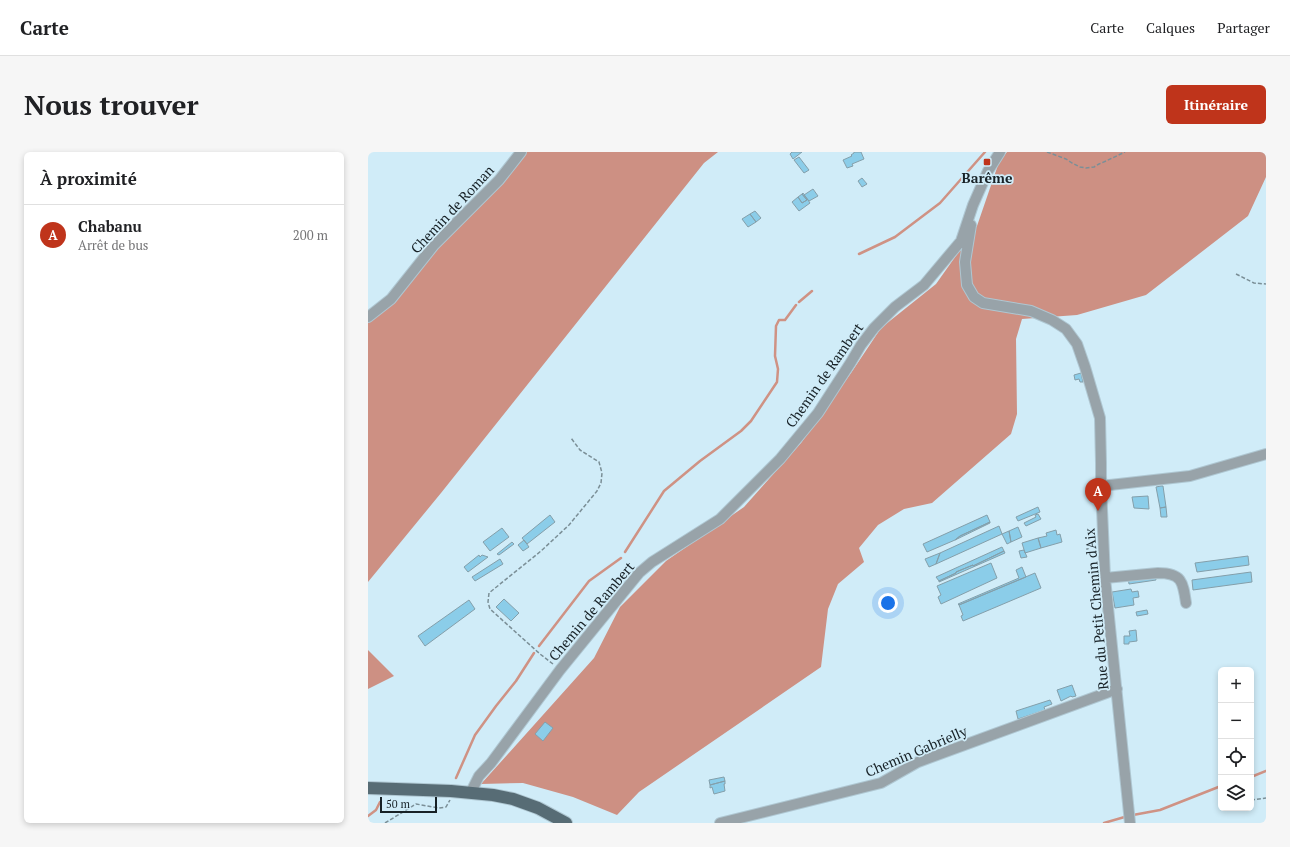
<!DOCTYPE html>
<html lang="fr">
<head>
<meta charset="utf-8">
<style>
	:root { --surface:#fff; --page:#f6f6f6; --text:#202124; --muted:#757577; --line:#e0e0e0; --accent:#bf341b }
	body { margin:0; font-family:"PT Serif",serif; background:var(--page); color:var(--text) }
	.controls { position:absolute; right:12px; bottom:12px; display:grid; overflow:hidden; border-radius:6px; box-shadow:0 2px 6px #0003 }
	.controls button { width:36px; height:36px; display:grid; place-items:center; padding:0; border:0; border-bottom:1px solid var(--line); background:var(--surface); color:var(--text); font:20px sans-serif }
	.scale { position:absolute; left:12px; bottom:10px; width:57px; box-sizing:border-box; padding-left:4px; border:2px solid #172126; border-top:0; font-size:11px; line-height:14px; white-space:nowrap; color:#172126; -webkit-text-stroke:3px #d0ecf8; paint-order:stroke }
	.you { position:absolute; left:520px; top:451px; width:14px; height:14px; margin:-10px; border:3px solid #fff; border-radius:50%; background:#1a73e8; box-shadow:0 0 0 6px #1a73e833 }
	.badge { display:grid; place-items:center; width:26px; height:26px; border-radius:50%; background:var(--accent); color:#fff; font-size:13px; font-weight:700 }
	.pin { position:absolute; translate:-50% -33px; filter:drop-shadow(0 1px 2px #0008) }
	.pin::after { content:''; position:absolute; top:21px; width:14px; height:12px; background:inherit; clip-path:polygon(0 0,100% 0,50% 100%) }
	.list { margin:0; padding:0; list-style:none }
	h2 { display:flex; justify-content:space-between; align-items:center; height:52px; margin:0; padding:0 16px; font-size:17px }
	h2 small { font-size:13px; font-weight:400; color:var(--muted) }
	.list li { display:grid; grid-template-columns:26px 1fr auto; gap:12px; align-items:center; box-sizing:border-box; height:60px; padding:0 16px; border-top:1px solid var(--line) }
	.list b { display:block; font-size:15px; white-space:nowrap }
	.list p { margin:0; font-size:13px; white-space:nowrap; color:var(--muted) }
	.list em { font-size:13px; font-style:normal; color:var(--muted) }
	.icon { flex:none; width:22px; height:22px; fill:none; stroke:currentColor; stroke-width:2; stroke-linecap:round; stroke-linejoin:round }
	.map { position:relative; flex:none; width:898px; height:671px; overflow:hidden; border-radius:6px }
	header { display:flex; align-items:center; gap:24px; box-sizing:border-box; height:56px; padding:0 20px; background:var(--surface); border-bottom:1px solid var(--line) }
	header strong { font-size:19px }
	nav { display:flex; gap:22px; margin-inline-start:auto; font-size:14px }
	.intro { display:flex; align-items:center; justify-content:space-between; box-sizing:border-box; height:96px; padding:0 24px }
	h1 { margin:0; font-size:28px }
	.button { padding:10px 18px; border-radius:6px; background:var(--accent); color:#fff; font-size:14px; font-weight:700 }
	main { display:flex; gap:24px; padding:0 24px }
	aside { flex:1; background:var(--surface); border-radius:6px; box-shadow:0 2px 6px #0003 }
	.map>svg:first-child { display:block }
	.forest { fill:#cd9083 }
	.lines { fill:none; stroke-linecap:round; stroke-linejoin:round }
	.stream { stroke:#cf9284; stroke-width:2.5 }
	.building { fill:#8bcde9; stroke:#849faa }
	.minor-casing { stroke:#afc7d2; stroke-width:12 }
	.major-casing { stroke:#afc7d2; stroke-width:14 }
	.path { stroke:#7b8f97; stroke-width:1.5; stroke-dasharray:4 2; stroke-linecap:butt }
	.minor { stroke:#98a3a9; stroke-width:10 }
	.major { stroke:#576c75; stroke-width:12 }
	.poi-dot { fill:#bf341b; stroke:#d0ecf8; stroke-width:1.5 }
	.labels { text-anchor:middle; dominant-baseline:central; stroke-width:3.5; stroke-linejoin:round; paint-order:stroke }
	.poi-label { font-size:14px; font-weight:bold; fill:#172126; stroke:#d0ecf8 }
	.street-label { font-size:14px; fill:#172126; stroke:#d0ecf8 }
</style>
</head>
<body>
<header>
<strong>Carte</strong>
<nav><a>Carte</a><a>Calques</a><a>Partager</a></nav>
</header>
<div class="intro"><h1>Nous trouver</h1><a class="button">Itinéraire</a></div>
<main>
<aside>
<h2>À proximité<small></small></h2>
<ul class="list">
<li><span class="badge">A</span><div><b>Chabanu</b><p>Arrêt de bus</p></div><em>200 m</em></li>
</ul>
</aside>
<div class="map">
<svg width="898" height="671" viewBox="0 0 898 671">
	<rect width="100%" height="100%" fill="#d0ecf8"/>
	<path class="forest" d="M153,0H350L336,11L73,341L0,430V165Z
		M639,0H898V25L880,64L778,143L709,163L654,167L648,187L649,262L643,282L564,351L536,357L510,373L491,396L496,410L470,432L460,457L453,515L271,640L249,663L205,645L155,631L113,632L226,506L252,455L298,409L376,355L433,291L483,221L513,176L568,132L609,74L631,10Z
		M0,498L26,524L0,537Z"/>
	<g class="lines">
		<path class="stream" d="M491,102L527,85L572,51L617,0
			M431,150L444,139
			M257,400L296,339L332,309L373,279L383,269L409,230L410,217L407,204L408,174L411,168H417L428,153
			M171,494L221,429L253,406
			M883,625L898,619
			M88,626L107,583L128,554L148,529L166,501
			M765,663L792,658L853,634
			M0,664L8,658L12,650
			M736,671L760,664"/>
	</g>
	<path class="building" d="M424,0H434L425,7L422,2Z
		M486,0H493L496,7L484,12L485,14L479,16L475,8L484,4L483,3L486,1Z
		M431,5L441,18L436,21L426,8Z
		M494,26L499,32L494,35L490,29Z
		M445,37L450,44L441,49L436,43Z
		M435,41L442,51L431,59L424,50L430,45L434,51L439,48L434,42Z
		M434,42L439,48L434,51L430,45Z
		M387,59L393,66L388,70L382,62Z
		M382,62L388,70L380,75L374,67Z
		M713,221L715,230H712L711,227L707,228L706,223Z
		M793,334H795L798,355L792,356L788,335Z
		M780,344L781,357L766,356L764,345Z
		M670,355L672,360L650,369L648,365Z
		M798,355L799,365H793L792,356Z
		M670,362L673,367L658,374L656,371L668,365L667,363Z
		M182,363L187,370L159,392L154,386Z
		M619,363L622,370L592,384L587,388L559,400L555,392Z
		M622,370V371L587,388L592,384Z
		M631,374L634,382L568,412L572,401Z
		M650,375L654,385L643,390L641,379Z
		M134,376L141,385L122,399L115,390Z
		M688,378L689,383L692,382L694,390L673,396L670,386L679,384L678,381Z
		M641,379L643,390L639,392L634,382Z
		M670,386L673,396L657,401L654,391Z
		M156,388L161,395L155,399L150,393Z
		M144,390L146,392L131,403L129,402Z
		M634,395L636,399L605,414V413L588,420V421L571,429L568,425Z
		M656,398L659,405L653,406L651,399Z
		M636,399L637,401L571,430V429L588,421V420L605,413V414Z
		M572,401L568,412L561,415L557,407Z
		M111,403L112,405L114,403L120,405L100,420L96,415Z
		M880,404L881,413L829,420L827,411Z
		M132,407L135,412L107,429L104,425Z
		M623,411L629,426L573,452L570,445L573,443L569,434Z
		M654,415L658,425L591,453L590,452L651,426L648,418Z
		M883,420L884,430L825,438L824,428Z
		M667,421L673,436L595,469L593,464L595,463L591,453Z
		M787,422L788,428L761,432L760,425Z
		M763,437L764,440L770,439L771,445L765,446L766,453L747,456L744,440Z
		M136,447L151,461L143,469L128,455Z
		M101,448L107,457L57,494L50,484Z
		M779,458L780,462L769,464L768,460Z
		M768,478L769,489L761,490V492H756V484H762L761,479Z
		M704,533L708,544L704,545L703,544L693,549L689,538Z
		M682,548L684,552L676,555L677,558L650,567L648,559Z
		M177,570L185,576L175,589L167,582Z
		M356,625L357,629L342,633L341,628Z
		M357,629V632H356L357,639L346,642L344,635L342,636V633Z"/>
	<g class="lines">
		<g class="minor-casing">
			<path id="minor" d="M603,73L597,110L599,133L606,145L615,151L663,159L684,168L698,177L709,192L717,215L732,266L733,311V334L737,426L762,671
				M0,165L23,147L66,93L131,28L153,0
				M733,334L822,324L898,302
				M737,426L790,421C814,421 815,430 818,451
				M103,640L111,624L123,611L192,518L271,421L284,410L352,367L412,307L450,261L483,210L493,193L506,176L527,155L556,133L593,89L605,53L620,19L632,0
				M352,671L513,631L550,610L749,537"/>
		</g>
		<g class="major-casing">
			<path id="major" d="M0,636L83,639L125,643L145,647L170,656L198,671"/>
		</g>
		<path class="path" d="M679,0L698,7L704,11L712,15L718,16L726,15L731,12L738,9L757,0
			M868,122L886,131L898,132
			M185,512L172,502L122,457L120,450L121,441L173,399L201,373L229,339L233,331L234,321L231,310L212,298L203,286
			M883,648L898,646
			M17,671L48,652L71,656L78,655L82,648"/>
		<use href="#minor" class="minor"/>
		<use href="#major" class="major"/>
	</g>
	<rect class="poi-dot" x="615" y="6" width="8" height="8" rx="2"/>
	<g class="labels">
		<g class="poi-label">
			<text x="619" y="25">Barême</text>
		</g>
		<g class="street-label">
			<text transform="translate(84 57) rotate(-47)">Chemin de Roman</text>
			<text transform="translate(456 223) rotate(-55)">Chemin de Rambert</text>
			<text transform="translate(728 457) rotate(-95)">Rue du Petit Chemin d'Aix</text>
			<text transform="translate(223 459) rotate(-50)">Chemin de Rambert</text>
			<text transform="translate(548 599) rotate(-23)">Chemin Gabrielly</text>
		</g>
	</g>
</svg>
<div class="controls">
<button>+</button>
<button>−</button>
<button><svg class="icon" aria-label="locate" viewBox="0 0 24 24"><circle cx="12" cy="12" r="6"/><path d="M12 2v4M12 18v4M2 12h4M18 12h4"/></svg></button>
<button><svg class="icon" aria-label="layers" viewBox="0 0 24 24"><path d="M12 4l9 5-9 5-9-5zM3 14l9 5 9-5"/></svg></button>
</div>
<div class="scale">50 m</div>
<div class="you"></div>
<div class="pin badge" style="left:730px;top:359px">A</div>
</div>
</main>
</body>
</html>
